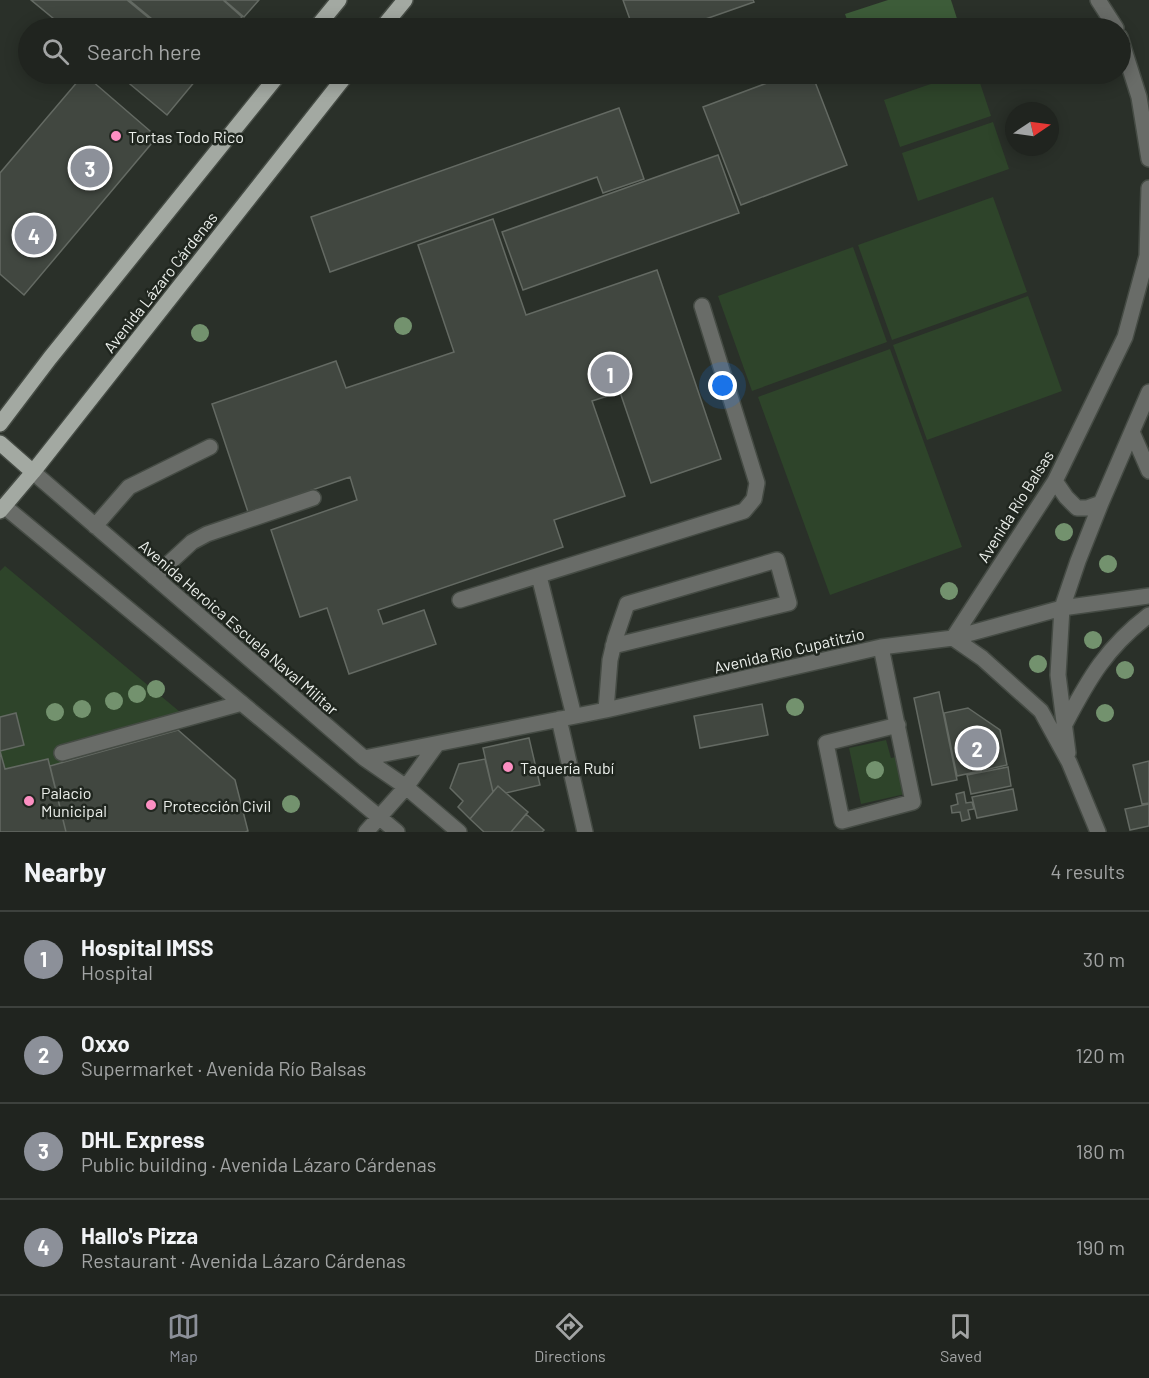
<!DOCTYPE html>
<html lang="en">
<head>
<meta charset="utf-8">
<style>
	:root { --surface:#20241f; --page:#282c28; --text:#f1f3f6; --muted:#a2a4a4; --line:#3d413d; --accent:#8c9099 }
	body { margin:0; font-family:Barlow,sans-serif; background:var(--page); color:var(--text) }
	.compass { position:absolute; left:1005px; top:102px; width:54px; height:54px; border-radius:50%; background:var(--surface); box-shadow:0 3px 15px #0003; rotate:77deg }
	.you { position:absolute; left:723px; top:386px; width:21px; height:21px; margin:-15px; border:4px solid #fff; border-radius:50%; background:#1a73e8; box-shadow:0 0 0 9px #1a73e833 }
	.badge { display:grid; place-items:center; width:39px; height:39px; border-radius:50%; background:var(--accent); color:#fff; font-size:20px; font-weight:700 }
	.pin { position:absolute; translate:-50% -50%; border:3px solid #fff; box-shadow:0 2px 6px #0006 }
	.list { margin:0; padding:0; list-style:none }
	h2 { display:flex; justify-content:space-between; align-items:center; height:78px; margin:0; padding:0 24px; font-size:26px }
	h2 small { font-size:20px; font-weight:400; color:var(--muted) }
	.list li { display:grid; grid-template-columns:39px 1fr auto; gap:18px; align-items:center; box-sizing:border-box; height:96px; padding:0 24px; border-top:2px solid var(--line) }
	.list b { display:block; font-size:22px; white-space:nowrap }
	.list p { margin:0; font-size:20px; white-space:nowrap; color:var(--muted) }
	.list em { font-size:20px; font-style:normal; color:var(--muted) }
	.icon { flex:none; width:33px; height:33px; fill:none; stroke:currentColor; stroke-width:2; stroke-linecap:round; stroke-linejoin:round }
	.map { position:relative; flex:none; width:1149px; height:832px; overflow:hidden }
	.search { position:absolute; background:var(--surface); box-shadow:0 3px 15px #0003; left:18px; right:18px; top:18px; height:66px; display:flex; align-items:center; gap:15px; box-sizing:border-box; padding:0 21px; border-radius:33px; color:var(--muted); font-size:22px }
	.sheet { height:462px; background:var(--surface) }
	nav { display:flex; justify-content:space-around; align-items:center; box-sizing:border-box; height:84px; border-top:2px solid var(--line); background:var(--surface); font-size:16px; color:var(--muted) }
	nav a { display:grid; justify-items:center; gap:3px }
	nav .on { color:var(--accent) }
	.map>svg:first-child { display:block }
	.green { fill:#2e442a }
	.water { fill:#3d5c39 }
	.building { fill:#414740; stroke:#646a63; stroke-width:1.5 }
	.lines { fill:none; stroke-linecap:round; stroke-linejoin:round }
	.minor-casing { stroke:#454b44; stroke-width:18 }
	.major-casing { stroke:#454b44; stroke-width:18 }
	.minor { stroke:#696c68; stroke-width:15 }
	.major { stroke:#a3a9a2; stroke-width:15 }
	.tree { fill:#73926e }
	.poi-dot { fill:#fc8fc2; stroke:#20261f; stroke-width:2 }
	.labels { text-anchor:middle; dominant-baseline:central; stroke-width:5; stroke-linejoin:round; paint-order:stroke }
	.poi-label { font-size:16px; fill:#ebefeb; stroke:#20261f; text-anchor:start }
	.street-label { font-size:16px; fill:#ebefeb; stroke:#20261f }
</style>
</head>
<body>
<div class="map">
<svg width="1149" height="832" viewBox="0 0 1149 832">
	<rect width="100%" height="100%" fill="#2a3029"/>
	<path class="green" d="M960,74H977L991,116L900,147L884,100Z
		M993,122L1009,169L918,201L902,153Z
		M993,197L1027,292L892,340L858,245Z
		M853,247L887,342L752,391L718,296Z
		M1028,296L1062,391L927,440L893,345Z
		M890,349L962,547L830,595L758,397Z
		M5,566L192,722L178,730L50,766L48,759L5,769L0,751L24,745L16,713L0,717V571Z
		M886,740L891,758L906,755L914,792L861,804L849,748Z"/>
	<path class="water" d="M888,0H951L960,28H850L845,14Z"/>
	<path class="building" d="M31,0H127L161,28H65Z
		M129,0H223L242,17L232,28H163Z
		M224,0H259L244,17Z
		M623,0H753L754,2L680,28H633Z
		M84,74L157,137L24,295L0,274V173Z
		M118,74H201L167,115Z
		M791,74H812L847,165L741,205L703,107Z
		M619,108L644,179L603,193L597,177L330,272L311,217Z
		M718,155L739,213L523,290L502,232Z
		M493,219L526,315L657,270L721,459L651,483L620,392L592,401L625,496L554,520L563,547L378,610L383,624L424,610L436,644L349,674L327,608L300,617L271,530L357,500L350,477L248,512L212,404L336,361L346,388L454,352L418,245Z
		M939,692L957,780L932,785L914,698Z
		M762,704L768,735L700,748L694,716Z
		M968,708L1000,730L1007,765L957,776L944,713Z
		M16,713L24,745L0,751L5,769L48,759L66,832H0V717Z
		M178,730L235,780L248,831L245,832H66L50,766Z
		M529,738L540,785L506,793L498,786L493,792L483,748Z
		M485,759L493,792L470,819L458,807L463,801L450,788L459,764Z
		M1149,761V803L1142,804L1133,765Z
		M1008,767L1011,786L971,794L967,775Z
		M498,786L528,812L511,832H484L470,819Z
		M1013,789L1017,810L977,818L972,797Z
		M964,792L966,803L972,802L974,809L968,810L970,819L962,821L960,812L952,813L951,806L958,804L956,794Z
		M1149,804V826L1130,830L1125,809Z
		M526,814L544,830L542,832H511Z"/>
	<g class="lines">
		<g class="minor-casing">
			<path id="minor" d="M1098,0L1116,28
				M1120,37L1139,97L1149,159
				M1132,432L1149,471
				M33,472L364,758L406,787L459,832
				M1055,481L1066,497L1077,508H1087L1101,503
				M4,506L397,832
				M95,526L129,487L210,447
				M539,576L574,716
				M154,577L192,542L207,534L313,498
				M460,600L744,511L754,499L757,483L702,306
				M881,647L913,802L842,821L826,743L898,725
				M606,710L610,660L615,639L627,604L777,560L789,603L613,646
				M559,719L585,832
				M1065,724C1089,678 1107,647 1149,615
				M62,753L242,703
				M1068,753L1058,675L1062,608L1078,561L1101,503L1149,392
				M364,758L606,710L881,647L953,638L1062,608L1149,596
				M366,832L406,787L437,744
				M1098,832L1069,762L1041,711L982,658L953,638L1055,481L1125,337L1147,256L1149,188"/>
		</g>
		<g class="major-casing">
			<path id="major" d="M316,28L339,0
				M382,28L405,0
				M0,424L50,358L279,74
				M0,443L33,472
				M0,511L33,472L347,74"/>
		</g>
		<use href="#minor" class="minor"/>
		<use href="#major" class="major"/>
	</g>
	<g class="tree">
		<circle cx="403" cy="326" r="9"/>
		<circle cx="200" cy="333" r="9"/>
		<circle cx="1064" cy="532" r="9"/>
		<circle cx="1108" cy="564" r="9"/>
		<circle cx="949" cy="591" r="9"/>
		<circle cx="1093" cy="640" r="9"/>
		<circle cx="1038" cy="664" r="9"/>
		<circle cx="1125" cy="670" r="9"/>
		<circle cx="156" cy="689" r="9"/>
		<circle cx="137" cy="694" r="9"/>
		<circle cx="114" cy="701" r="9"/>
		<circle cx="795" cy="707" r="9"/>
		<circle cx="82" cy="709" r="9"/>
		<circle cx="55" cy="712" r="9"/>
		<circle cx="1105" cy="713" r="9"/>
		<circle cx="875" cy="770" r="9"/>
		<circle cx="291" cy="804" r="9"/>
	</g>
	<g class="poi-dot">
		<circle cx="116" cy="136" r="6"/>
		<circle cx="508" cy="767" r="6"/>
		<circle cx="29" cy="801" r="6"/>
		<circle cx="151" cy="805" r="6"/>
	</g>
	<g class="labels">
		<g class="poi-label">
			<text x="128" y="136">Tortas Todo Rico</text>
			<text x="520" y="767">Taquería Rubí</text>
			<text x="41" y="792">Palacio<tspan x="41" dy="18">Municipal</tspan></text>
			<text x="163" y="805">Protección Civil</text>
		</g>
		<g class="street-label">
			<text transform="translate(160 282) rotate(-52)">Avenida Lázaro Cárdenas</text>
			<text transform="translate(1015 506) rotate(-58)">Avenida Río Balsas</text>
			<text transform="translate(239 627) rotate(41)">Avenida Heroica Escuela Naval Militar</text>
			<text transform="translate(789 650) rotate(-13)">Avenida Río Cupatitzio</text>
		</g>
	</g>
</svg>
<svg class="compass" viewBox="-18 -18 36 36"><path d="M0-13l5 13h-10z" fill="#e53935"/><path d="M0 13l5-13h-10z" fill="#a2a4a4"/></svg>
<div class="you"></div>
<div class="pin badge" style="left:610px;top:374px">1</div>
<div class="pin badge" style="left:977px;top:748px">2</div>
<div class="pin badge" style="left:90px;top:168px">3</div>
<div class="pin badge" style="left:34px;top:235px">4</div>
<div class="search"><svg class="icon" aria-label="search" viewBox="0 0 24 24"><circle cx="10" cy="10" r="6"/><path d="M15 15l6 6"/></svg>Search here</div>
</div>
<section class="sheet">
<h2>Nearby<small>4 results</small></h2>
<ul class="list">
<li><span class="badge">1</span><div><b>Hospital IMSS</b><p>Hospital</p></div><em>30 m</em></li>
<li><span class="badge">2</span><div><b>Oxxo</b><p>Supermarket · Avenida Río Balsas</p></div><em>120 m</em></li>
<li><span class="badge">3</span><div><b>DHL Express</b><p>Public building · Avenida Lázaro Cárdenas</p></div><em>180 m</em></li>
<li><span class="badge">4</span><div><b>Hallo's Pizza</b><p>Restaurant · Avenida Lázaro Cárdenas</p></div><em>190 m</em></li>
</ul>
</section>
<nav>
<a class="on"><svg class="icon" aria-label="map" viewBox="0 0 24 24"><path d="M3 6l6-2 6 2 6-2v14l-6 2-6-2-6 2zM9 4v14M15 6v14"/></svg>Map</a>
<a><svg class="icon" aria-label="directions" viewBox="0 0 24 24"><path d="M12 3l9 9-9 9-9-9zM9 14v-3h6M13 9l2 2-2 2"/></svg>Directions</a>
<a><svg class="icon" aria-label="saved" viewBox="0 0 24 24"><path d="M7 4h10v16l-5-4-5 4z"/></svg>Saved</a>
</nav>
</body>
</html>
